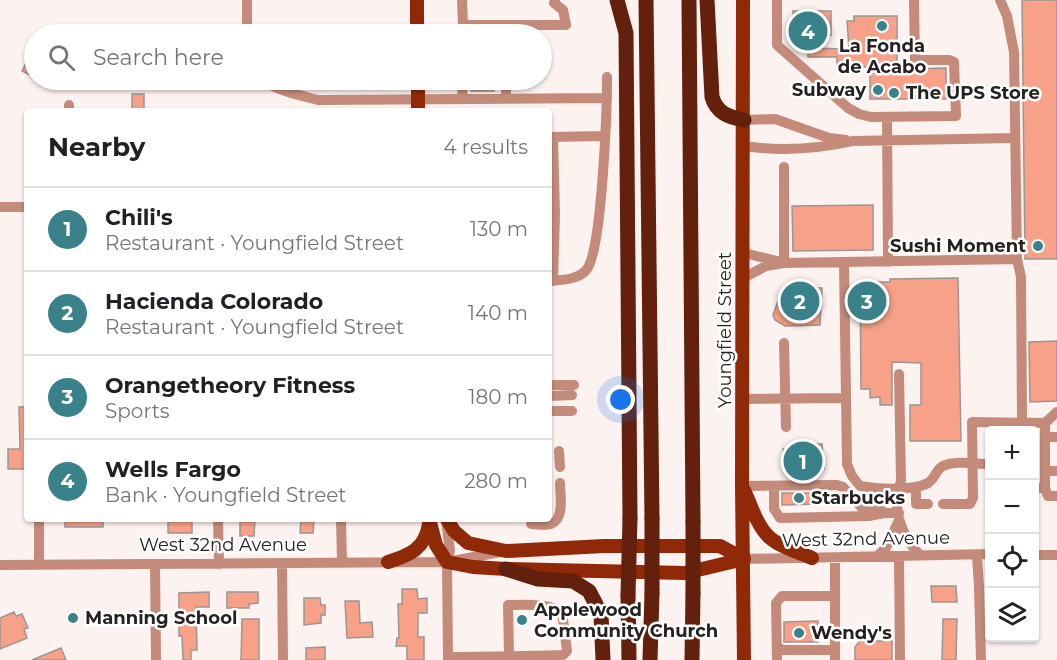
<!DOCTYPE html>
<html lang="en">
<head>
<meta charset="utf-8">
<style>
	:root { --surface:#fff; --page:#f6f6f6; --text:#202124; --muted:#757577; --line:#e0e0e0; --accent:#3a8289 }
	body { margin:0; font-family:Montserrat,sans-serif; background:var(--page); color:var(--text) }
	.controls { position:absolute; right:18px; bottom:18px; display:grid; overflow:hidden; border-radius:6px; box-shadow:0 2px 4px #0004 }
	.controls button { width:54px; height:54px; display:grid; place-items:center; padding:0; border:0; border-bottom:2px solid var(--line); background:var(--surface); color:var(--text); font:30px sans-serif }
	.you { position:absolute; left:621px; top:400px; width:21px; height:21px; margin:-15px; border:4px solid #fff; border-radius:50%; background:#1a73e8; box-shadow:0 0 0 9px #1a73e833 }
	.badge { display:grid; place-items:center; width:39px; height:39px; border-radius:50%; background:var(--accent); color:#fff; font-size:20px; font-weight:700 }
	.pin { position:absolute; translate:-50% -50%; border:3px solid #fff; box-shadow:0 2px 6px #0006 }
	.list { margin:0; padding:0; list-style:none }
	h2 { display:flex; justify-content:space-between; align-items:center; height:78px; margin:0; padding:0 24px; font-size:26px }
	h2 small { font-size:20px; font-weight:400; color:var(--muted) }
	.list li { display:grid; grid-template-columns:39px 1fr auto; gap:18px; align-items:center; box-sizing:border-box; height:84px; padding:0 24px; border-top:2px solid var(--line) }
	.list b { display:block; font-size:22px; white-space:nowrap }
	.list p { margin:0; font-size:20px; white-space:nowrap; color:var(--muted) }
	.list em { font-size:20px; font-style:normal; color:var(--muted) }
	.icon { flex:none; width:33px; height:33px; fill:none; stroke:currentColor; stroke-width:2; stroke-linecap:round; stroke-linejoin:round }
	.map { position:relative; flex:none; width:1057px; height:660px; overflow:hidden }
	.search { position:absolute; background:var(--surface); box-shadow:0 2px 4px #0004; left:24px; top:24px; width:528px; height:66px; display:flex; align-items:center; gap:15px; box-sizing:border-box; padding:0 21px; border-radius:33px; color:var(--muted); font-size:22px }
	.panel { position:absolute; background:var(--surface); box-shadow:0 2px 4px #0004; left:24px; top:108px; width:528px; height:414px; border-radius:6px }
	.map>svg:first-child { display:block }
	.building { fill:#f7a189; stroke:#9d9592; stroke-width:1.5 }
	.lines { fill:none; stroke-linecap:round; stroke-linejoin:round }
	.minor-tunnel { stroke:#d1c9c7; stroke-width:10; stroke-dasharray:10 5; stroke-linecap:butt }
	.minor { stroke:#c58b7a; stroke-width:10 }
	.major { stroke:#902907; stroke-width:14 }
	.highway { stroke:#63200d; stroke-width:15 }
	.highway-bridge { stroke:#63200d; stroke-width:15 }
	.poi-dot { fill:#3a8289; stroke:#fff; stroke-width:2 }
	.labels { text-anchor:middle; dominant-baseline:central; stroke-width:5; stroke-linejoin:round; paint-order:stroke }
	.poi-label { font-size:18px; font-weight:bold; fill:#242120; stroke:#fff; text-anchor:start }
	.street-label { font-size:18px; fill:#242120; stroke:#fff }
</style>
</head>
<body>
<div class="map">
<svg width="1057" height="660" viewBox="0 0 1057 660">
	<rect width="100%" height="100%" fill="#fcf3f1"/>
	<path class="building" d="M1022,0H1057V259H1025Z
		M793,11H831V35L795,41L792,37Z
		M854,16H897V63H902V69L946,68V99H870V67H837V57H808V48L849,49L847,21H854Z
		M34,47V77L22,71Z
		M471,80H494V91H471Z
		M132,94H144V111H132Z
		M873,205V250L793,251L792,206Z
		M958,278L961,441H910V405H921V363L892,362V405H880V397L870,398V389H861L860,282H890V279Z
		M805,288H822L820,325L785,326L775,320L773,315L782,290H805Z
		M1057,341V401L1030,402L1029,342Z
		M19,407H27V469H8V449H20Z
		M806,444H822L824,469H821V472H807V475H788V465H783V449H807Z
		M782,493H818V504L782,505Z
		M65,519H103V527H65Z
		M168,519H192V533H168Z
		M240,519H255L254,536H240Z
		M301,519H314L313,533H300Z
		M931,586H956L957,602H932Z
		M402,589H417L418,599L427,598V613H418V637H424V660H407V646H396L397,638H399L398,604H402Z
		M209,592V607H196L197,650H191V660H183L182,636H179V593Z
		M227,592H258V603L249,604V608H227Z
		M304,598H320L321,605H325V615H321V623L304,625Z
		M345,601H359L360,623L372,622L373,637L347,638Z
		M14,612L16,616L22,614L28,628L24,629L27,638L0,649V618Z
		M242,619H259V660H241Z
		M943,619H957L956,660H942Z
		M818,621V642H784V622Z
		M860,641H892V660H855V647Z
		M325,647V660H306V648Z
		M61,648L66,660H32Z"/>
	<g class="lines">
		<path class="minor-tunnel" d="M471,83H494"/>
		<path class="minor" d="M247,0V34
			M462,0L463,25
			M777,0V45L848,108L859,114L871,117L956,116L954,62L949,60H915L914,0
			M1000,0L1007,16L1014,52L1017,259L1021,277L1022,422L1019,430
			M506,25H566L563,10L554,3L555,0
			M463,34V25H506V34
			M262,80C278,91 299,95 318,100L607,98
			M462,99L463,80
			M506,99V80
			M69,105V111
			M887,117L888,262
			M744,120L775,119L829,138L846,140
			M549,137L605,136
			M744,146C779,151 818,149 853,141L1015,138
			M784,167V263
			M0,207H27
			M744,253L781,262
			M844,263L847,464L852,476L860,486C877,489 913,491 928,483C936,478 935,470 943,466C956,460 976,464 990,464
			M743,278L766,266L784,263L1017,259
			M549,281C562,280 579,280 587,269C602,249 607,109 607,77
			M553,281L555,215L553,137
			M784,343L786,427
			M899,374L901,481C891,507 901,536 920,555
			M549,385H574
			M549,396L572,395
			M743,399L846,398
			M549,411H572
			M1045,437H1057
			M559,451L560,467
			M1045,471H1057
			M742,486L837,485L843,487L862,508H876L884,512
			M774,486V509L780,518L869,516L884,513H899
			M916,487V504H928
			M1034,488H1045L1048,496H1057
			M1045,488V423
			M943,504H970L973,498L972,422L1045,423L1057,412
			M39,519V565
			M218,519L219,564
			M341,519L342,563
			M446,520L450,551L447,562L448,660
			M531,524C537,524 545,526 551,524C565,519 560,494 560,483
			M977,555L979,587L981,660
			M1034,555H1057
			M877,556L886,548L899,520
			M899,556L900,660
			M835,558V660
			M744,559L990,554
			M282,563L283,660
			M155,564L156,660
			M0,565L447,562L500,552
			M777,646L782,650H835
			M448,657C486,657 525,656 563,655L567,651L562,612C548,603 524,605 508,605L509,656
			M777,660L776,603L782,596H835"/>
		<path class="major" d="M417,0V34
			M743,0L742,486L744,660
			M418,80V111
			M744,490C751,505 757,526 769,537C780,547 798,552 812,558
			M429,519L436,545L447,562L473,567L506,569L685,573L744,559
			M447,519L454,531L468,543L506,551L604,546H720L744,559
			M388,562C410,555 425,549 429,524"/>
		<path class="highway" d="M617,0L626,33L630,519
			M646,0L652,519
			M689,0L693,521
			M707,0L712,97C717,113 728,117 744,120
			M506,569L538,579L573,581L589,591L601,614L603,660
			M628,595L629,660
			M650,660L652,593
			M692,660L693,593"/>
		<path class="highway-bridge" d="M652,519V593
			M693,593V521
			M628,595L630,519"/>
	</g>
	<g class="poi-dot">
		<circle cx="882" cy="26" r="6"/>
		<circle cx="878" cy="90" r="6"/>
		<circle cx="894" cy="93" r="6"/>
		<circle cx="1038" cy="246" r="6"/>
		<circle cx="799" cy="498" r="6"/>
		<circle cx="73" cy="618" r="6"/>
		<circle cx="522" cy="620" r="6"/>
		<circle cx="799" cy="633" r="6"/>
	</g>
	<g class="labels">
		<g class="poi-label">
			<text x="882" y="46" text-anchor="middle">La Fonda<tspan x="882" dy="21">de Acabo</tspan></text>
			<text x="866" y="90" text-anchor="end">Subway</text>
			<text x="906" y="93">The UPS Store</text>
			<text x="1026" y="246" text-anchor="end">Sushi Moment</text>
			<text x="811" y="498">Starbucks</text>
			<text x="534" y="610">Applewood<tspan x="534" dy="21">Community Church</tspan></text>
			<text x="85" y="618">Manning School</text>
			<text x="811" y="633">Wendy's</text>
		</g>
		<g class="street-label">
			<text transform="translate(725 330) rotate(-90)">Youngfield Street</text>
			<text transform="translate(866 539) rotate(-1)">West 32nd Avenue</text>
			<text x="223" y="545">West 32nd Avenue</text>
		</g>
	</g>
</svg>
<div class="controls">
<button>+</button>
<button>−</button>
<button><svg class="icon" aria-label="locate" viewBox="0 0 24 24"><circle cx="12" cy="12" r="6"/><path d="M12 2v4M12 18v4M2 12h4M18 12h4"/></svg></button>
<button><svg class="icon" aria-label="layers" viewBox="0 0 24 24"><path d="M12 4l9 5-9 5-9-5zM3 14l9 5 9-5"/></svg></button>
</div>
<div class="you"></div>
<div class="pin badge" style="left:803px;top:461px">1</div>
<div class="pin badge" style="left:800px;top:301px">2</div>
<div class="pin badge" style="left:867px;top:301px">3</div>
<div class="pin badge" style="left:808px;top:31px">4</div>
<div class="search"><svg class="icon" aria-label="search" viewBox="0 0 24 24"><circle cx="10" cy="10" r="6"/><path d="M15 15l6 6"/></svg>Search here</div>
<section class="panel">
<h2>Nearby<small>4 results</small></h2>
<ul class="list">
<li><span class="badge">1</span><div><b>Chili's</b><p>Restaurant · Youngfield Street</p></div><em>130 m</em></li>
<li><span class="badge">2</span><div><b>Hacienda Colorado</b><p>Restaurant · Youngfield Street</p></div><em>140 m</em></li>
<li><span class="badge">3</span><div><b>Orangetheory Fitness</b><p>Sports</p></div><em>180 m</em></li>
<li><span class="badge">4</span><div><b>Wells Fargo</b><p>Bank · Youngfield Street</p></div><em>280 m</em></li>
</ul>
</section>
</div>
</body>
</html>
